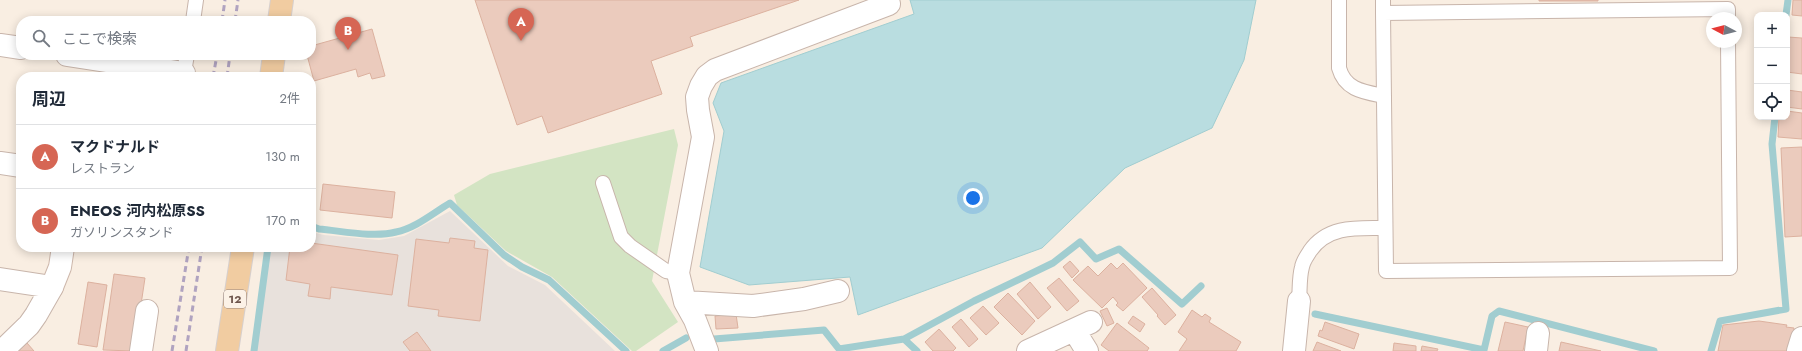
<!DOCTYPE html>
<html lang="ja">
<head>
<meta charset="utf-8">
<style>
	:root { --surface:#fff; --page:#f2f2f3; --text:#1f2937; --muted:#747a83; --line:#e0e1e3; --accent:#d66654 }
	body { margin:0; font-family:Jost,"Noto Sans JP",sans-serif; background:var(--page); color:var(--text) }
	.controls { position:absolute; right:12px; top:12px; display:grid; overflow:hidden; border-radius:8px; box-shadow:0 2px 10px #0003 }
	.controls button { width:36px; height:36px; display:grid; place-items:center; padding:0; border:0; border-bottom:1px solid var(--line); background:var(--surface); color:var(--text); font:20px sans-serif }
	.compass { position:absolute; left:1706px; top:12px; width:36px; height:36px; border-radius:50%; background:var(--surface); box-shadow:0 2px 10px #0003; rotate:277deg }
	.you { position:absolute; left:973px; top:198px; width:14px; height:14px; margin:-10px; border:3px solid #fff; border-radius:50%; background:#1a73e8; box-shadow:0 0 0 6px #1a73e833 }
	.badge { display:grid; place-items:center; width:26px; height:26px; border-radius:50%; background:var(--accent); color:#fff; font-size:13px; font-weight:700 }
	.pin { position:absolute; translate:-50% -33px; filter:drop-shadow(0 1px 2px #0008) }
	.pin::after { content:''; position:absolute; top:21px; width:14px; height:12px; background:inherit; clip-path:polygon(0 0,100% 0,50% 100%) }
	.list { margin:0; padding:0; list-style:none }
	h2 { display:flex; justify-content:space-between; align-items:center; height:52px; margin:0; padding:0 16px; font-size:17px }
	h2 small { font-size:13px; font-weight:400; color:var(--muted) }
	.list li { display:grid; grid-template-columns:26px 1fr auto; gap:12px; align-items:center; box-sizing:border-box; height:64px; padding:0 16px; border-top:1px solid var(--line) }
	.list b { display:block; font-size:15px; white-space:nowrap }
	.list p { margin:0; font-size:13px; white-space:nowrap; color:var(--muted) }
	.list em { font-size:13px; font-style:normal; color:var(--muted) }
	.icon { flex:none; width:22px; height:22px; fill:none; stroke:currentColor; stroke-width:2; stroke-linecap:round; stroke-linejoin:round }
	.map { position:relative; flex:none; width:1802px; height:351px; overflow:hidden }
	.search { position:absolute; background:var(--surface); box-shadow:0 2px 10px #0003; left:16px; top:16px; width:300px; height:44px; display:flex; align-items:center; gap:10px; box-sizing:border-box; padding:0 14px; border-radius:16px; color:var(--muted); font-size:15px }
	.panel { position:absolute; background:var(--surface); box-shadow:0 2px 10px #0003; left:16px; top:72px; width:300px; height:180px; border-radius:16px }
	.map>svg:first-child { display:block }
	.industrial { fill:#e8e1dc }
	.green { fill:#d3e4c3 }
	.water { fill:#b9dde0; stroke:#a1cdd0 }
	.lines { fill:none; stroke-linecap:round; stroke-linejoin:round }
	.stream { stroke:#a1cdd0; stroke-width:7 }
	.building { fill:#ebcbbd; stroke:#dcb19f }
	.lane-casing { stroke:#c8b5ab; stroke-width:16 }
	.street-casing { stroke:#c8b5ab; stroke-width:24 }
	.secondary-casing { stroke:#cdb7ab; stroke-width:24 }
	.primary-casing { stroke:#d6cfcd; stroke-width:24 }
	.lane { stroke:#fff; stroke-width:14 }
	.street { stroke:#fff; stroke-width:22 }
	.secondary { stroke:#fff; stroke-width:22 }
	.primary { stroke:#f1cca1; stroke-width:22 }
	.rail { stroke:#b0a3c0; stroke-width:3; stroke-dasharray:6 4; stroke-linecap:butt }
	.labels { text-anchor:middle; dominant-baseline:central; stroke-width:3; stroke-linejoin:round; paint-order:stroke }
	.shield { fill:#fcf2e7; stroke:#98847a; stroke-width:1 }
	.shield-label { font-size:11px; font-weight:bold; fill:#6d554c }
</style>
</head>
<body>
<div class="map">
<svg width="1802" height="351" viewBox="0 0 1802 351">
	<rect width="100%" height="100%" fill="#f9eee2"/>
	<path class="industrial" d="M450,211L508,266L545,285L615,351H256L270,247H311V232L324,235L379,240L404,236Z"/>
	<path class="green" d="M674,129L678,145L652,281L678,322L636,351H632L552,277L506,251L457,205L454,195L490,174Z"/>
	<path class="water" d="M910,0H1256L1244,60L1212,128L1125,168L1042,248L858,315L850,277L749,285L700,267L724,131L713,103L721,83L914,14Z"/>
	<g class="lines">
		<path class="stream" d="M1786,15L1788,0
			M311,226L319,229C342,231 374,238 396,232C416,228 433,213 450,203L504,255L522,267L549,280L626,351
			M1315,314L1484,350L1492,316L1499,311L1654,351
			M714,339L824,330L839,349L904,339L917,351
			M904,339L974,301L1053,263L1080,242L1096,259L1119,249L1182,304L1201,286
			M254,351L268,247
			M663,351L686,338
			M1711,351L1720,321L1786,309L1772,144L1775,117"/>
	</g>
	<path class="building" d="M475,0H799L690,37L693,46L651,61L662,94L548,133L542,116L517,125Z
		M1539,0H1598V1H1539Z
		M1793,0H1802V16L1792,15Z
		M372,29L385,76L372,79L370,73L358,77L356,69L314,81L307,55H311V46Z
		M1788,37L1802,38V74L1787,72Z
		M1787,90L1802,92V109L1787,107Z
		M1787,111L1802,113V139L1778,137L1779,117H1787Z
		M1802,147V236L1785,237L1781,148Z
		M323,184L395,192L392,218L320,210Z
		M450,238L475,241L474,248L488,250L480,321L438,316L439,310L408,306L416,239L449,243Z
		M311,243L398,255L392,295L331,287L330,299L308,296L310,284L286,280L290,247H311Z
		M1070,261L1079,271L1072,278L1063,267Z
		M1111,263L1117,269L1123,263L1147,288L1123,311L1116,305L1118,303L1113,297L1102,308L1073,280L1088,266L1098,276Z
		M114,274L145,278L134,351L103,350Z
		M1059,278L1079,301L1067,311L1047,288Z
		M88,282L107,285L97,347L78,344Z
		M1030,282L1051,307L1038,319L1017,294Z
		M1152,288L1176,315L1165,325L1157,316L1158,315L1142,297Z
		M1008,293L1035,321L1022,335L994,307Z
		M983,306L999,323L986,335L970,318Z
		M1107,308L1114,323L1107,326L1100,311Z
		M1192,310L1202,317L1205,314L1211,318L1209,322L1241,342L1236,351H1179L1187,339L1178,332Z
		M736,314L738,328L716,329L715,316Z
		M1133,316L1145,324L1140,332L1128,323Z
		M961,319L978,339L969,347L952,327Z
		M1759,321L1787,325L1786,327L1794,328L1791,351H1718L1723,325Z
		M1325,322L1359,334L1354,349L1318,336L1320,330L1322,331Z
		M1505,322L1528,327L1523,351H1498Z
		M1117,323L1149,348L1147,351H1109L1101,345Z
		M939,329L956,348L953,351H933L925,342Z
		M417,332L431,351H410L403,342Z
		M1317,342L1341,351H1313Z
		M1561,342L1601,351H1559Z
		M27,343L34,351H18Z
		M1394,343L1416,346V351H1393Z
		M1422,346L1438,349L1437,351H1421Z"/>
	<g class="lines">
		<g class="lane-casing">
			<path id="lane" d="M1339,0V68C1345,90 1364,92 1384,96
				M1383,0V13
				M1728,18V9L1383,13L1386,271L1730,268L1728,42
				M193,21L196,0
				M183,77L187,55
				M603,183L621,237L630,246L666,271L678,273
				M1299,301C1300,290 1299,278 1302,267C1303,261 1307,256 1310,251C1328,225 1358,228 1385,228"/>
		</g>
		<g class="street-casing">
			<path id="street" d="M0,45L21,48
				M67,55L184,73
				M0,163L21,166
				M0,279L52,287L36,315L29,325L2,351
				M685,302L753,306L804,299L838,291
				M1074,330L1087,351
				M141,351L147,311
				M707,351L695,320L685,302L678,273L703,137L698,110L697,97L701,86L707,76L715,70L889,4L888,0
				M1028,351L1091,322
				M1294,351L1299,301
				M1536,351L1538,333
				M1798,351L1802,338"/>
		</g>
		<g class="secondary-casing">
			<path id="secondary" d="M52,287L60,267L63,247"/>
		</g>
		<g class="primary-casing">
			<path id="primary" d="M279,21L282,0
				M271,77L274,55
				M227,351L243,247"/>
		</g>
		<use href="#lane" class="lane"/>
		<use href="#street" class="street"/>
		<use href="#secondary" class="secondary"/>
		<use href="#primary" class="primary"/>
		<path class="rail" d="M222,21L225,0
			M235,21L238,0
			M213,77L217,55
			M227,77L230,55
			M172,351L189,247
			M186,351L202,247"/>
	</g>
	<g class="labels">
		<rect class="shield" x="224" y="290" width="22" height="18" rx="3"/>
		<g class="shield-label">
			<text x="235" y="299">12</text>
		</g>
	</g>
</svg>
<div class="controls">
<button>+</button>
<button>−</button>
<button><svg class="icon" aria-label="locate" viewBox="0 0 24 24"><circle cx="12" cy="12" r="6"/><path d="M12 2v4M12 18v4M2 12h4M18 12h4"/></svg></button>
</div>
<svg class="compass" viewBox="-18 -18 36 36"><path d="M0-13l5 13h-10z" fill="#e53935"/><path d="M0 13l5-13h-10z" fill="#747a83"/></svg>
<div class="you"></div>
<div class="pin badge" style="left:521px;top:41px">A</div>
<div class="pin badge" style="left:348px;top:50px">B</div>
<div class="search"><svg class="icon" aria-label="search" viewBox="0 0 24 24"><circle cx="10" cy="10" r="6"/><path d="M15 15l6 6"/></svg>ここで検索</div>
<section class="panel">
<h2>周辺<small>2件</small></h2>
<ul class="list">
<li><span class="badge">A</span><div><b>マクドナルド</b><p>レストラン</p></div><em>130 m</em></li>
<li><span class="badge">B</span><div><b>ENEOS 河内松原SS</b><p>ガソリンスタンド</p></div><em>170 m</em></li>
</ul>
</section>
</div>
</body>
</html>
